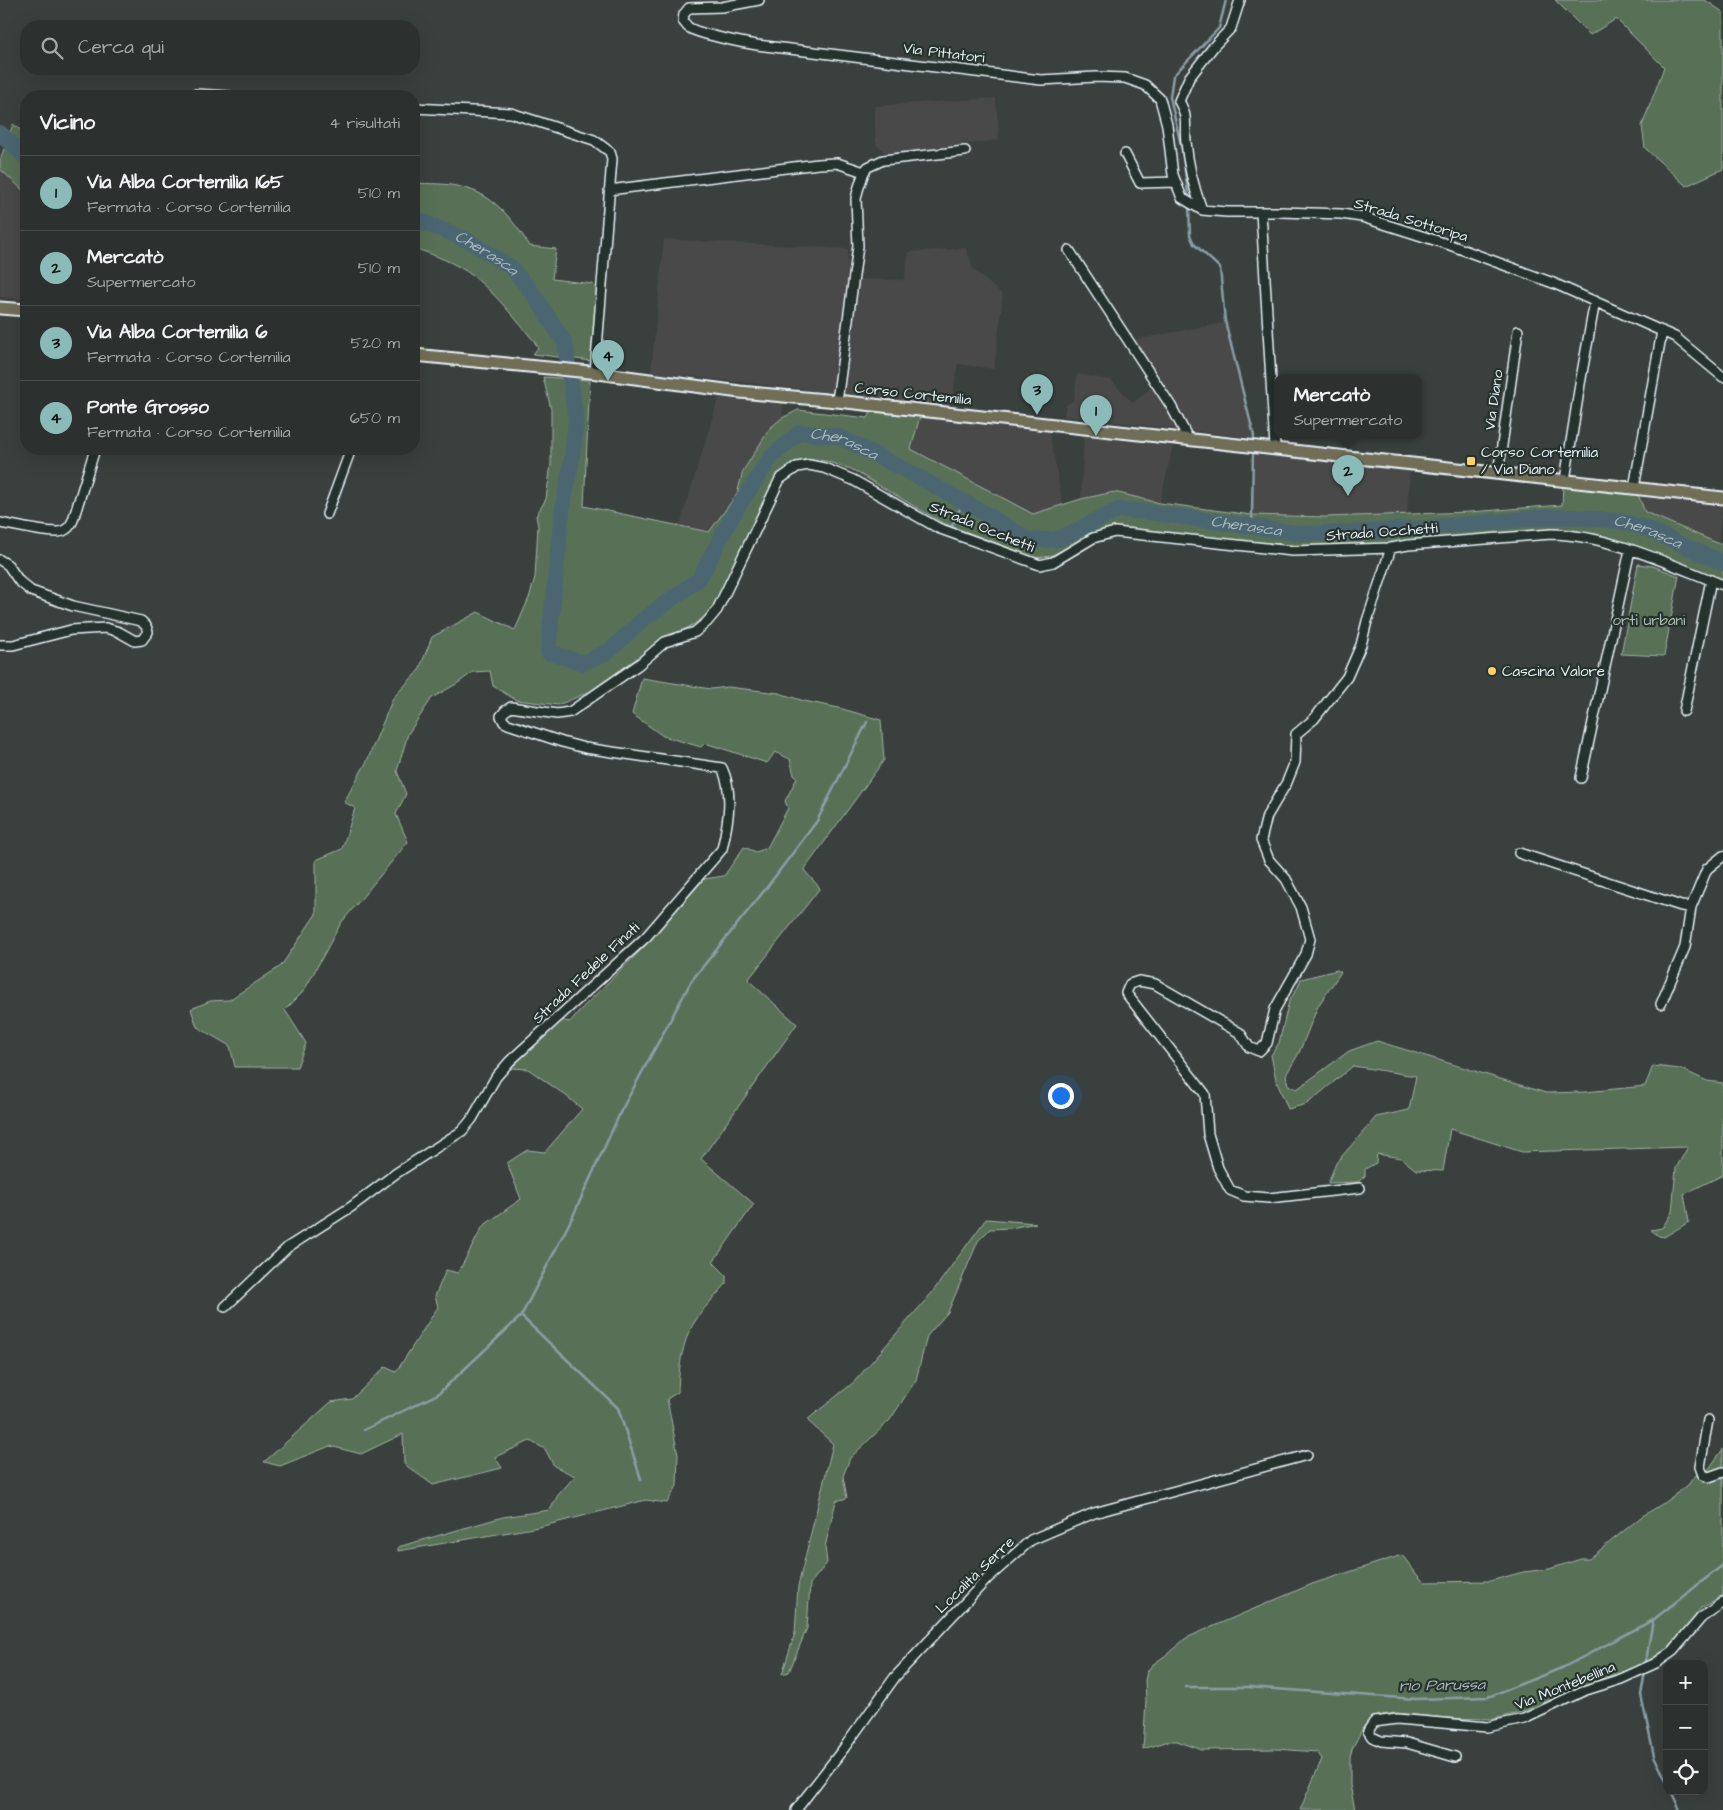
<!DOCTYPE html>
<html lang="it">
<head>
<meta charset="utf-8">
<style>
	:root { --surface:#2c302e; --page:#343836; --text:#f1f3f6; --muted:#a6a9aa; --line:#484b4a; --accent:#8bbbb9 }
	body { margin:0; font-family:"Architects Daughter",sans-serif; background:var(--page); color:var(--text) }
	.controls { position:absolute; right:15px; bottom:15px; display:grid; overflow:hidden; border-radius:10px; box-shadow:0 5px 20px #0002 }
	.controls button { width:45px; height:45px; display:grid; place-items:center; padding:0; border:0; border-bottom:1px solid var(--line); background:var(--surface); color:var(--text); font:25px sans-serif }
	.you { position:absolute; left:1060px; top:1095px; width:18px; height:18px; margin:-12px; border:4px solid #fff; border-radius:50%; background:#1a73e8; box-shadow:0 0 0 8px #1a73e833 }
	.badge { display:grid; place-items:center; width:32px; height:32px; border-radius:50%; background:var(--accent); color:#111; font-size:16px; font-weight:700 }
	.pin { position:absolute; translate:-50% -41px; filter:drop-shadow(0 1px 2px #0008) }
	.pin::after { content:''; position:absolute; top:26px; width:18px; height:15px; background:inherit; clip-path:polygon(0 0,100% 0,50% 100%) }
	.popup { position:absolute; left:1274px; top:374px; width:148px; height:65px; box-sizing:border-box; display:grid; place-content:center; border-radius:10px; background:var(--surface); filter:drop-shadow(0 1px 4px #0005); font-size:16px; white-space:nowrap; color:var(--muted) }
	.popup b { font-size:19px; color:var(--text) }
	.popup::after { content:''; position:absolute; left:50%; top:100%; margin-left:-10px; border:10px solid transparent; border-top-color:var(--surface) }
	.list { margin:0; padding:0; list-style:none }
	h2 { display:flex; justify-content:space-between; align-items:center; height:65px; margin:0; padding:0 20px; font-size:21px }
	h2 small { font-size:16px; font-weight:400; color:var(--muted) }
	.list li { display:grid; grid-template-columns:32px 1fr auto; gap:15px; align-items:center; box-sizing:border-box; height:75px; padding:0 20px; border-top:1px solid var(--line) }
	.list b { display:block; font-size:19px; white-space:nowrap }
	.list p { margin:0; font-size:16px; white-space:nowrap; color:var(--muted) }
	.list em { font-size:16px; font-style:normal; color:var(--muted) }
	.icon { flex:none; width:28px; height:28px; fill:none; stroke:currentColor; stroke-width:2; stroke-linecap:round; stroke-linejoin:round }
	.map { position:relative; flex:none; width:1723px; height:1810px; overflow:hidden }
	.search { position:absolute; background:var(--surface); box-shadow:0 5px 20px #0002; left:20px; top:20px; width:400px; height:55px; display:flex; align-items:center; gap:12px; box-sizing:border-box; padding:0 18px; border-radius:20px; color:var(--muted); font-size:19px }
	.panel { position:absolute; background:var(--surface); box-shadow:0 5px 20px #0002; left:20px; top:90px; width:400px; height:365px; border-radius:20px }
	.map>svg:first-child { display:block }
	.built { fill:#484948 }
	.green { fill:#587156; stroke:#a0b1a7 }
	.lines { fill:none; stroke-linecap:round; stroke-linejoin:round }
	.stream { stroke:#8a9ea7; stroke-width:2.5 }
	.river { stroke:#4c6671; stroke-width:16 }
	.minor-casing { stroke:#e8f1f8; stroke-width:12 }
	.major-casing { stroke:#e8f1f8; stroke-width:15 }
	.minor { stroke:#26332d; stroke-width:9 }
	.major { stroke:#716e59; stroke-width:11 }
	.poi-dot { fill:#ffd166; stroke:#26332d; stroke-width:2 }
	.labels { text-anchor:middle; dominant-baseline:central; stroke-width:4.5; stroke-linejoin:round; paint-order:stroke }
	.street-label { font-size:15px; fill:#e8f1f8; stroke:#26332d }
	.poi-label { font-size:15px; fill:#e8f1f8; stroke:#26332d; text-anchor:start }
	.park-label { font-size:15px; fill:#aebeb7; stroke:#26332d }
	.water-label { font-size:16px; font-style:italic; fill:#aab9c2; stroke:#26332d }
</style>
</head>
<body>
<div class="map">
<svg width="1723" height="1810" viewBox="0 0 1723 1810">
	<rect width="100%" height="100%" fill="#3a403d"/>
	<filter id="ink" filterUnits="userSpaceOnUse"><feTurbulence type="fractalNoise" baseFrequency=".02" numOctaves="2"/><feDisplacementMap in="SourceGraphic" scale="10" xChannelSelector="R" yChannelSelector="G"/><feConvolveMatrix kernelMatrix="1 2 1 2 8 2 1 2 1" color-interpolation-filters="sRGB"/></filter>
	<g filter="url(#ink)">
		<path class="built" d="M996,98L999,140L887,154L876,144L874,106Z
			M0,169L26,193V300L0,297Z
			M664,239L848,249L847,279L904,280L909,252L966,248L973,269L1003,295L994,369L958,364L951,406L651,372Z
			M1228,322L1253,438L1064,416L1066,405L1074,400L1077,374L1111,380L1133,403L1161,379L1133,340Z
			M719,396L783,402L782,418L770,428L743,471L737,494L709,532L680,525Z
			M920,416L1049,430L1063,505L1033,514L910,449Z
			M1084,433L1173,446L1160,503L1114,492L1081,499Z
			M1255,452L1410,468L1407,514L1325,517L1252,515Z
			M1637,492L1723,502L1718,543L1645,512Z"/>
		<path class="green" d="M1555,0H1705L1723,12V169L1686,186L1645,148L1642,126L1664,67L1616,19L1590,35Z
			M13,124L26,134V193L0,169V160Z
			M414,183C429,184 446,183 461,187C494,194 512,219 530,246L556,249L552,279L593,284L597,290L592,361L533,354L538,348L534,341C515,319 497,295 473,276C456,263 434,255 414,248Z
			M543,377L590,380L584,506L709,532L737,494L743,471L770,428L782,418L798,410L868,418L872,411L920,416L911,449L1033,514L1081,499L1114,492L1160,503L1252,515L1325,517L1470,512L1562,505L1563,484L1637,492L1645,512L1717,543H1723V579C1670,560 1614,533 1557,529L1408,540L1397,543L1302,546L1116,530L1095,533L1051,556L1036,558L943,523L851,469L825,461L806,459L791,465L777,477L716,603L706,617L689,627L663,640L589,692L558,705L516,700L493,686L490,671L473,672L458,683L432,698L408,734L397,771L406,794L396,814L408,842L341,923L304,991L285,1010L306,1043L297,1067H235L230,1046L197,1027L191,1009L210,1001L229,1000L281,966L316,914V860L342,849L355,808L344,802L367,761L393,698L419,670L432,637L478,612L515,630L529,598L535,577L538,526L536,516L546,499L551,464V409Z
			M1638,564L1653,566L1679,576L1664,656L1621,654Z
			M642,678L711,689L728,687L779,693L804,701L839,708L881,720L884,760L804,870L820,888L748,980L797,1024L701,1159L754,1204L713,1262L726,1275V1284C717,1295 706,1305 698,1317C682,1338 679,1366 678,1392L667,1399L678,1455L677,1486L667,1503L646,1500L539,1527L398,1551V1547L503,1517L550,1510L558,1495L575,1476L554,1466L545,1449L530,1441L495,1457L502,1468L433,1485L404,1464L403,1434L361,1454L330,1446L280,1466L264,1462L331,1402L352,1399L385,1367L396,1372L438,1307L435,1296L446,1270L458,1273L483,1226L521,1199L507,1163L527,1150L545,1152L582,1109L565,1095L528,1069L511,1068L520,1058L560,1020L570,1022L579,1011L642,949L704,879L724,876L744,847L756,852L767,848L788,808L785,801L797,778L794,775L790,759L775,752L767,763L705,743L701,747L663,736L632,714Z
			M1337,970L1341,972L1318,1006L1299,1053L1286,1075L1288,1085L1297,1089L1349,1051L1377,1041L1546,1093L1585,1092L1645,1086L1653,1066L1681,1069L1707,1081L1723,1083V1175L1684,1194L1689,1222L1664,1237L1659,1236L1651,1230L1662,1228L1672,1212L1676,1168L1688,1147L1522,1152L1450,1129L1443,1171L1416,1170L1401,1158L1377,1154L1376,1163L1365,1169V1176L1358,1182L1328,1183L1336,1163L1376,1117L1409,1110L1416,1076L1353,1066L1307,1104L1288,1109L1276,1080L1271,1055L1279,1043L1289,1001L1298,987L1301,979Z
			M986,1219L1036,1223L1011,1228L990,1229L978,1241L948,1312L927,1336L916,1380L890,1420L850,1458L843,1476L847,1498L836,1501L825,1547L827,1563L810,1584L807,1628L789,1672L782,1674L795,1633L798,1586L833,1444L807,1420L854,1382L931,1294Z
			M1723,1449V1595L1701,1608L1685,1630L1668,1648L1639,1667L1606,1677L1522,1712L1494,1719L1445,1718L1396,1713L1378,1716L1370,1720L1364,1726L1352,1749L1350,1757V1785L1355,1810H1300L1322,1759L1317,1752L1277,1749L1202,1750L1177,1741H1169L1143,1749L1146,1701L1145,1680L1147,1672L1152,1665L1166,1655L1186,1638L1312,1584L1402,1555L1418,1576L1424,1582L1490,1581L1523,1572L1549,1569L1581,1559H1589L1641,1517L1662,1504L1688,1485L1693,1478L1700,1472L1708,1470Z"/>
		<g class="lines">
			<path class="stream" d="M1189,200L1182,150L1170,97L1173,76L1219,28L1226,0
				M1189,205L1190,235L1194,244L1220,268L1225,321L1254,436L1253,443
				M1253,449L1252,517L1257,528
				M950,530L963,502
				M521,1316L618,1408L641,1479
				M364,1430L438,1394L521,1316L573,1216L621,1111L692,980L764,891L817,821L867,722
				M1645,1666L1653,1620
				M1645,1671L1641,1695L1654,1756L1667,1782
				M1186,1687H1248L1416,1699L1488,1697L1564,1667L1653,1620L1723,1565
				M1671,1791L1680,1810"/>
			<g class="river">
				<path d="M0,133L26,157"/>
				<path id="s1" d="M414,218L467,240L511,267L534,295L565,343L576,419L572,458L562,511L548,652L583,663L609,651L641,621L699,579L734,513L771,457L800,432L840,437L911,473L988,515L1030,541L1059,539L1118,510L1141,511L1303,534L1369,532L1473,524L1548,517H1572L1619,521L1645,528L1723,563"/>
			</g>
			<g class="minor-casing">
				<path id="minor" d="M759,0L722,7L689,8L684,14L683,21C685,23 686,25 688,27C697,34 744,43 757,45L1041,80L1096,77L1125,78L1145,85L1160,99L1167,125L1173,175L1182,198L1202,210L1227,212H1281L1341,214L1362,217L1450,245L1553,283L1675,337L1723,377
					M196,94L229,96
					M414,108L511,113L594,140L610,152L612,159L595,373
					M1125,154L1140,183L1176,182
					M609,190L818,164L837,163L864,172
					M1202,210C1194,188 1188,165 1186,142C1184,123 1189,119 1179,101L1189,78L1214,46L1231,28L1240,0
					M1261,212L1275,448
					M1069,250L1171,406L1189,440
					M837,401L858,246L856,199L858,190L864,172L868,167L883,160L965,151
					M1498,474L1518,331
					M1565,480L1580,384L1595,301
					M1634,488L1662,331
					M327,514L351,449
					M0,523C12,525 53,535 63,531C68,529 71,525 73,520L95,449
					M0,560L8,565L19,581L31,591L73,606L141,621L146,626L148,632L142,640L135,641L119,632L106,628L71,630L13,645H0
					M1684,711L1711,580
					M1581,778L1630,550
					M1519,853L1681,906L1691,907
					M1661,1004L1685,947L1691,907L1707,869L1723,856
					M1360,1188L1269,1198L1244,1196L1230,1190L1218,1168L1208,1134L1205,1094L1126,993L1130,984L1139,981L1155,984L1240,1033L1249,1047L1259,1051L1267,1043L1275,1009L1306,954L1310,939L1301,907L1286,879L1269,860L1261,840L1267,816L1287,782L1295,762L1296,734L1314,719L1347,677L1361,645L1367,621L1391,548
					M225,1307L288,1247L351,1207L395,1174L462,1131L472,1119L496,1077L510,1061L646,937L722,849C728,823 734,793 722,768L585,748L562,742L508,724L504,722L501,716L505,711L511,707L557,714L570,712L638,665L665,642L695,632L707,622L717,610L780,479L797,467L809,465L824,468L853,480L938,528L1040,565L1053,562L1093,538L1115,532L1293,551L1391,548L1408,545L1551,534C1609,535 1669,564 1723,585
					M1708,1420L1700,1467L1703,1475L1709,1477L1723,1472
					M1455,1757L1407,1743L1381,1741L1372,1737L1368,1731L1374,1722L1397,1719L1487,1727L1524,1719L1583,1691L1621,1679L1656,1663L1673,1651L1701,1618L1723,1602
					M796,1810L844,1748L895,1677L989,1577L1031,1540L1094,1513L1307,1455"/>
			</g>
			<g class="major-casing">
				<path id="major" d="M0,308L26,310
					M414,355L590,372L740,392L837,401L1723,498"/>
			</g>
			<use href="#minor" class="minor"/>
			<use href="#major" class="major"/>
		</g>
	</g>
	<g class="poi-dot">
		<rect x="1466" y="456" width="10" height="10" rx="2.5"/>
		<circle cx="1492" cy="671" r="5"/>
	</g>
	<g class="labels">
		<g class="street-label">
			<text transform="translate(944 53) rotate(7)">Via Pittatori</text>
			<text transform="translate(1411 220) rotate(17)">Strada Sottoripa</text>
			<text transform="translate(913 394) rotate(6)">Corso Cortemilia</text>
			<text transform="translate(1494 400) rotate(-82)">Via Diano</text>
			<text transform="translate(982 527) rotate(22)">Strada Occhetti</text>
			<text transform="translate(1382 532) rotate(-4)">Strada Occhetti</text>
			<text transform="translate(586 973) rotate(-43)">Strada Fedele Finati</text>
			<text transform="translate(975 1575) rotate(-44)">Località Serre</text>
			<text transform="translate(1565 1686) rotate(-22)">Via Montebellina</text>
		</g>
		<g class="poi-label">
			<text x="1481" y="452">Corso Cortemilia<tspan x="1481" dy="17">/ Via Diano</tspan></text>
			<text x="1502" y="671">Cascina Valore</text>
		</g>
		<g class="park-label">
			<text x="1649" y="620">orti urbani</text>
		</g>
		<g class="water-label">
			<text stroke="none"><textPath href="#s1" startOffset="81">Cherasca</textPath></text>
			<text stroke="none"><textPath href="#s1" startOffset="921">Cherasca</textPath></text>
			<text stroke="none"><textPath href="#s1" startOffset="1356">Cherasca</textPath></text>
			<text stroke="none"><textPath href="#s1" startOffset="1761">Cherasca</textPath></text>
			<text transform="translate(1442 1685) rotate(-1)">rio Parussa</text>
		</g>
	</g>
</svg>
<div class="controls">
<button>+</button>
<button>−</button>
<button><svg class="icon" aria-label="locate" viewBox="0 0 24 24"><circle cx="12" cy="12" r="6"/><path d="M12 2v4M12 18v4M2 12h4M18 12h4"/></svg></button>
</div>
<div class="you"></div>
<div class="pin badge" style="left:1096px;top:436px">1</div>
<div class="pin badge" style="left:1348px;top:496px">2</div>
<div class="popup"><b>Mercatò</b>Supermercato</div>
<div class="pin badge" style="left:1037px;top:415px">3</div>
<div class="pin badge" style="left:608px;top:381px">4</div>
<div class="search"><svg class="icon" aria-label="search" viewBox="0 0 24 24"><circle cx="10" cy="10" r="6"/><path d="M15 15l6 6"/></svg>Cerca qui</div>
<section class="panel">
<h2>Vicino<small>4 risultati</small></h2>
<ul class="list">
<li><span class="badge">1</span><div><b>Via Alba Cortemilia 165</b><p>Fermata · Corso Cortemilia</p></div><em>510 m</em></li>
<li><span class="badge">2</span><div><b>Mercatò</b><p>Supermercato</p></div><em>510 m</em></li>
<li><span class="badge">3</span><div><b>Via Alba Cortemilia 6</b><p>Fermata · Corso Cortemilia</p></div><em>520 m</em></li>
<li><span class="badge">4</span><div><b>Ponte Grosso</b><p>Fermata · Corso Cortemilia</p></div><em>650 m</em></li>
</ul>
</section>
</div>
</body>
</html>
